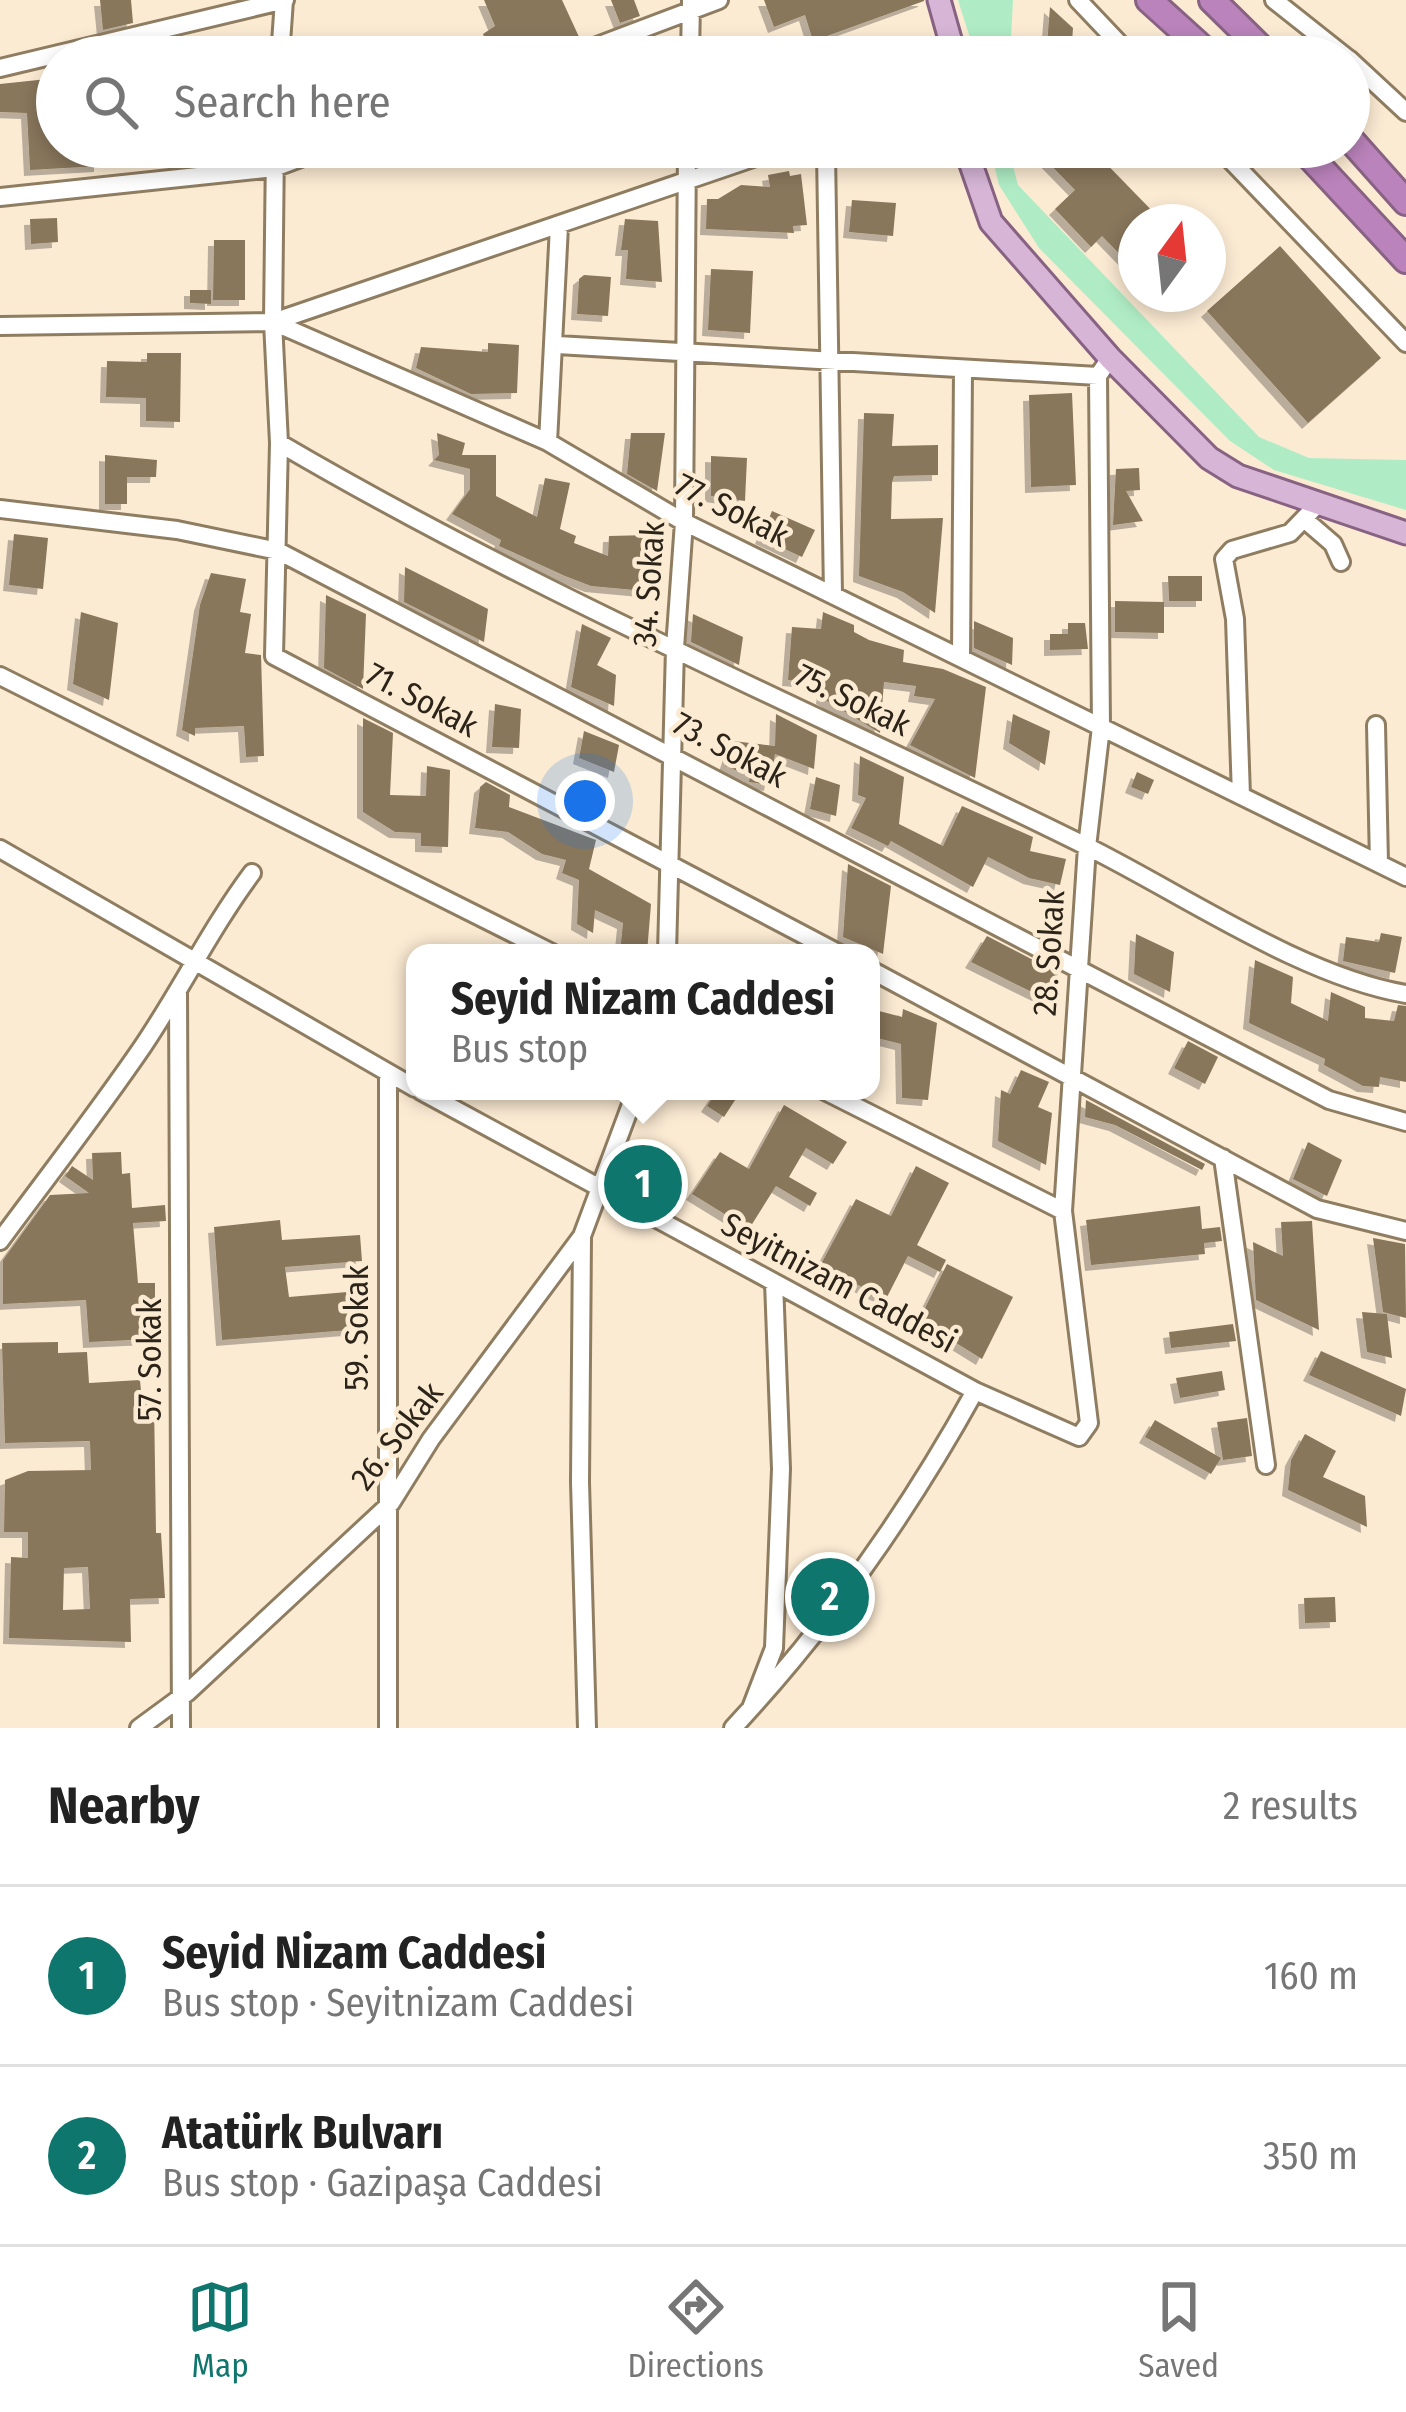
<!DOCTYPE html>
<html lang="en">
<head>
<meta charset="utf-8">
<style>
	:root { --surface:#fff; --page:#f2f2f2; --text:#222; --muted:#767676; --line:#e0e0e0; --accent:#0f766e }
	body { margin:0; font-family:"Fira Sans Condensed",sans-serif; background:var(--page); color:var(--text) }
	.compass { position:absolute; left:1118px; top:204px; width:108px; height:108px; border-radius:50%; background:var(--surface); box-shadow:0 6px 18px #0003; rotate:15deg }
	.you { position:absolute; left:585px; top:801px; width:42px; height:42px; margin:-30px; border:9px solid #fff; border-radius:50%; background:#1a73e8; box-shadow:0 0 0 18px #1a73e833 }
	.badge { display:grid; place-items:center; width:78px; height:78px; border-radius:50%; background:var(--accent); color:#fff; font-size:39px; font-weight:700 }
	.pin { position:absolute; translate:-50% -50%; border:6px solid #fff; box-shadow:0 3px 12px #0006 }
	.popup { position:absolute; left:406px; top:944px; width:474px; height:156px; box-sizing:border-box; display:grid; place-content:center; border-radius:24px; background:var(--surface); filter:drop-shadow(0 3px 9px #0005); font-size:39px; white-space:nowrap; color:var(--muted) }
	.popup b { font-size:45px; color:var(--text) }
	.popup::after { content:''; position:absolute; left:50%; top:100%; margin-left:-24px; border:24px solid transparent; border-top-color:var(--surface) }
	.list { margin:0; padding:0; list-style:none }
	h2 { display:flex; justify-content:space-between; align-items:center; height:156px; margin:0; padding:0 48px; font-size:51px }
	h2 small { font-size:39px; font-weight:400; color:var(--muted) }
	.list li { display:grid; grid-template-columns:78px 1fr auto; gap:36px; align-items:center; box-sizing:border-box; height:180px; padding:0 48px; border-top:3px solid var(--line) }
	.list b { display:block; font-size:45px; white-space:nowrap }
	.list p { margin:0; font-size:39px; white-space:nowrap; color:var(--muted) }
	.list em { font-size:39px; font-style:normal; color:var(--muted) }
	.icon { flex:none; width:66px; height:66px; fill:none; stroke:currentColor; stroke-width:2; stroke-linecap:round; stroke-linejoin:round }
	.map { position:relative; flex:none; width:1406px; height:1728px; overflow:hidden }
	.search { position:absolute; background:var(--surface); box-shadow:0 6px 18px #0003; left:36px; right:36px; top:36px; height:132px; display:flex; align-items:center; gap:30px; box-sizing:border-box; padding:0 42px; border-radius:66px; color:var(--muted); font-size:45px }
	.sheet { height:516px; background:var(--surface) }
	nav { display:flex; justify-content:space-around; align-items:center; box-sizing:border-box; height:168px; border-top:3px solid var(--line); background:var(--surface); font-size:33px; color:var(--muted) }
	nav a { display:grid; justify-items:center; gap:6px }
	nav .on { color:var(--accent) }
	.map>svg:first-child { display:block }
	.green { fill:#afecc5 }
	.building { fill:#89775b; fill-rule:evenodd; filter:url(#shadow) }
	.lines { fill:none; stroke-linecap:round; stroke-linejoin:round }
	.minor-casing { stroke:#8f7d61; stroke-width:22 }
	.major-casing { stroke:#886282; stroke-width:27 }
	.highway-casing { stroke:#886282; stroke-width:30 }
	.minor { stroke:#fff; stroke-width:16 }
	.major { stroke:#d6b5d6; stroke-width:21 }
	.highway { stroke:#ba83bb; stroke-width:24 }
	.labels { text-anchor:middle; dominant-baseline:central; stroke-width:9; stroke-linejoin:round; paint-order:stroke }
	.street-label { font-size:33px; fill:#2c2419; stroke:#fcebd3 }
</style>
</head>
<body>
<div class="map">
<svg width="1406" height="1728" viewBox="0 0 1406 1728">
	<defs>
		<filter id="shadow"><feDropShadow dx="-6" dy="6" stdDeviation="0" flood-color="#0004"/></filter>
	</defs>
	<rect width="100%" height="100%" fill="#fcebd3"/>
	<path class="green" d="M958,0H1013L1010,57H976Z
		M990,147H1008L1018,185L1259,437L1309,458L1406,460V510L1274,470L1230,441L1039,248L999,185Z"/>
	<path class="building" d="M100,0H131L133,23L103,30Z
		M484,0H562L580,39L549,54L545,44L511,57H492L483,34L495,26Z
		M611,0H634L640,16L620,23Z
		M764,0H924V1L813,41L805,15L774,27Z
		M1050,7L1073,28L1071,57H1046Z
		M57,78V147H100V166L30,170L27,113L0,112V84Z
		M1033,147H1090L1163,222H1136V271L1102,236L1091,247L1055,209L1075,190Z
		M789,171L790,176L801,174L807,225L793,226L794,233L706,229L707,199H718L741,185L770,187L768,175Z
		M852,200L896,203L893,236L849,232Z
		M57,218L58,242L31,244L30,219Z
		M625,219L658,221L662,282L626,279L628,250H621Z
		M214,240H245V300H213Z
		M1280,246L1381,358L1308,423L1207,311Z
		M711,269L753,271L750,333L708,330Z
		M584,275L611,277L608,316L577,314L579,279Z
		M190,290H211V304L190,303Z
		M488,343L519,345L517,393L471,394L416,368L421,347L488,352Z
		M147,353H181L180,422L146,421V398L106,397L107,361L147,362Z
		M1072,393L1076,485L1031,487L1029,395Z
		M864,413L894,414L892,446L938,445V475L894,476L892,483L891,519L943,518L935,613L903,592L859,576Z
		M437,433L465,443L462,455H496V496L537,517L545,478L570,483L560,529L576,536L574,543L608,556L609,536L649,535L645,591L591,586L565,576L499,546L501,540L452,514L470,489V469L434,460L439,455Z
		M631,433H665L657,491L627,474Z
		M105,455L157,460L156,477H127V504H105Z
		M711,456L747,458L745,501L711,496Z
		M1139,468L1140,490L1126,491L1143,521L1113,525L1116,469Z
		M772,511L815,530L802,557L761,538Z
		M14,534L48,538L43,589L9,585Z
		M405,567L488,609L484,642L404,602Z
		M211,573L246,579L240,612L251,614L245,653L261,655L264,756L246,757L244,726L195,728V736L182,730L200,605Z
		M1168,576H1202V601H1169Z
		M326,595L366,614L363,689L324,668Z
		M1115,601L1164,602V633L1115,632Z
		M81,612L118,623L109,700L73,684Z
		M823,612L854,625V632L869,640L904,650L903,662L943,669L986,687L975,778L910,745L935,699L914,696L916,686L884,682L880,733L822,698L824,683L788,680L792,627L821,629Z
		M693,614L743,637L739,665L691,642Z
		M974,621L1013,638L1012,665L974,648Z
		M1068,623H1085L1088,649L1050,650V634H1068Z
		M582,624L611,638L597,665L616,675L614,706L571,687Z
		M495,704L521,709L519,748L492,747Z
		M776,714L817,735L814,769L775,754L770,785L749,782L750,776L725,766L733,741L775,746Z
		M1013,714L1050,731L1045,765L1009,743Z
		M363,718L393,733L390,795L426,796L427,766L450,770L448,847L421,846V833L395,832L363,812Z
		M584,731L619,745L614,772L579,758Z
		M860,756L904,777L899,824L943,846L962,806L1033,837L1030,851L1066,859L1060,885L1029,878L988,857L973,887L891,841L888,846L851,828L866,798L858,795Z
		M1137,772L1154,780L1148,794L1131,787Z
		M816,777L840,785L836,816L810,809Z
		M486,782L510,795L509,807L596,840L589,869L651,904L647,953H620L623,923L595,910L593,933L577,924L579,880L562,873L566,860L542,854L508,832L475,828L480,787Z
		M848,864L891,886L883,954L843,937Z
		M1381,933L1402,937L1395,973L1343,961L1346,937L1379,942Z
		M1136,934L1174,952L1170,992L1134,974Z
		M987,936L1058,973L1048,1000L971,962Z
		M1255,960L1293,977L1291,1003L1328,1021L1331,992L1365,1007V1018L1394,1021L1398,1005L1406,1006V1082L1380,1077L1379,1087L1363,1086L1324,1065L1325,1059L1249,1023Z
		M903,1009L937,1023L928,1100L902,1098L901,1044L873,1037L879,1011L902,1017Z
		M1188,1041L1218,1057L1205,1084L1174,1068Z
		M1021,1070L1049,1082L1038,1107L1052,1113L1046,1165L998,1141L1001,1090L1010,1094Z
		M717,1091H741L724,1117L707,1106Z
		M1086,1100L1205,1164L1202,1170L1115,1125L1085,1117Z
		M784,1105L847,1142L833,1164L806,1148L789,1177L817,1193L810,1206L776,1186L749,1229L692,1194L720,1152L749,1169Z
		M1308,1142L1342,1160L1327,1196L1293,1179Z
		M121,1152L122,1174L130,1173L132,1208L165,1205L166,1221L133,1223L138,1283H155V1300L149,1301L152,1339L89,1342L86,1300L3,1304V1260L50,1195L89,1193L65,1176L72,1166L93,1180L92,1153Z
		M916,1166L949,1183L917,1245L946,1260L940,1272L908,1256L886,1299L820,1266L856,1199L891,1216Z
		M1200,1206L1202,1229L1220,1227L1222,1241L1204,1243L1205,1254L1091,1265L1086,1220Z
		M280,1220L282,1240L360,1235L362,1261L285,1267L289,1297L359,1291L362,1329L222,1340L214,1227Z
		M1312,1221L1319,1330L1256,1300L1253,1242L1283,1256L1281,1222Z
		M1373,1238L1405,1244L1406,1318L1383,1312Z
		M947,1264L1013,1297L982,1359L919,1320Z
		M1362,1312L1387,1314L1392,1358L1367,1352Z
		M1233,1324L1236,1341L1171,1348L1169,1332Z
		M58,1342V1353L87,1352L89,1383L140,1380L142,1402L154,1401L156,1533H161L165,1598L130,1599L131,1642L9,1638L11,1557L28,1558V1532H4L5,1480L28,1471L91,1470L90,1441L5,1443L2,1343ZM88,1567L90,1609L63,1610L64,1568Z
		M1321,1351L1406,1389L1401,1416L1309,1375Z
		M1222,1371L1225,1390L1180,1398L1176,1378Z
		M1247,1418L1252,1456L1223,1460L1217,1422Z
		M1155,1420L1221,1458L1211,1474L1145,1437Z
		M1305,1434L1336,1451L1323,1477L1365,1496L1367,1527L1288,1490L1291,1460Z
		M1335,1597L1336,1622L1305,1623L1304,1598Z"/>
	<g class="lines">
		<g class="minor-casing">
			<path id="minor" d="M1078,0L1132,57
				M1274,0L1346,57
				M280,57L284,0
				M568,57L719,0
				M690,57L691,1
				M1349,59L1406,112
				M0,68L285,0
				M275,147L273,322L279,443L274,656L838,953
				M820,147L826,152L833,594
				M1218,147L1406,343
				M0,197L274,168L330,147
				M273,322L785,147
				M0,326L273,322L548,442L684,522L1406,877
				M557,345L1098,376
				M548,442L559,226
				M279,443C538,595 817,713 1086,846C1183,894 1301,976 1406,994
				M0,509L177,530L278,551L1329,1100L1406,1122
				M1304,519L1333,544L1341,562
				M961,658L963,369
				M0,676L552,953
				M1376,725L1379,863
				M1241,796L1235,619L1224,559L1232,550L1290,533L1317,505
				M0,849L415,1088
				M667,953L675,648L684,522L687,147
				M871,970L1317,1209L1406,1231
				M178,991L181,1728
				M421,1091L975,1391L1079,1437L1089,1423L1063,1211L1087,847L1101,727L1098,376L1110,358
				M825,1091L1063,1211
				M1223,1158L1266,1465
				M582,1237L580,1482L587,1728
				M0,1241C48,1176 98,1112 143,1046C182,988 211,928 252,873
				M751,1708L774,1648L781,1469L774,1282
				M139,1728L188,1692L391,1503L431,1439L582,1236L636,1091
				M388,1728V1073
				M733,1728C829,1625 907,1514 975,1391"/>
		</g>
		<g class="major-casing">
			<path id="major" d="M939,0L955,57
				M965,147L991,222L1110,358L1209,458L1238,476L1406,533"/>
		</g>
		<g class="highway-casing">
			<path id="highway" d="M1149,0L1212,57
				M1212,0L1270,57
				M1349,138L1406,202
				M1301,147L1406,260"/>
		</g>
		<use href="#minor" class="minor"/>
		<use href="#major" class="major"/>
		<use href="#highway" class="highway"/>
	</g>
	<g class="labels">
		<g class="street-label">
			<text transform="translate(732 510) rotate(27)">77. Sokak</text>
			<text transform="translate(649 584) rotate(-86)">34. Sokak</text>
			<text transform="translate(422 700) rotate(28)">71. Sokak</text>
			<text transform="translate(853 700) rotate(26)">75. Sokak</text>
			<text transform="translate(730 750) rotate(28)">73. Sokak</text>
			<text transform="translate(1049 953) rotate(-86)">28. Sokak</text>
			<text transform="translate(839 1283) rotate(28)">Seyitnizam Caddesi</text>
			<text transform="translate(357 1328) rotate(-90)">59. Sokak</text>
			<text transform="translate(150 1360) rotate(-90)">57. Sokak</text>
			<text transform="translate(397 1436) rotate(-52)">26. Sokak</text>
		</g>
	</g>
</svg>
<svg class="compass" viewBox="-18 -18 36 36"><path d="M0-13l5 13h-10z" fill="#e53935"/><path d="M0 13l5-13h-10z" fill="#767676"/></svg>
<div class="you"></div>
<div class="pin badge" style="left:643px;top:1184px">1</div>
<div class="popup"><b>Seyid Nizam Caddesi</b>Bus stop</div>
<div class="pin badge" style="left:830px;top:1597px">2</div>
<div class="search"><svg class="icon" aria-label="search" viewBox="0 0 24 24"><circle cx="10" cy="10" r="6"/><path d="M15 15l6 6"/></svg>Search here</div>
</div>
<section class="sheet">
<h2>Nearby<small>2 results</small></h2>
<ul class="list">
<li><span class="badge">1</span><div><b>Seyid Nizam Caddesi</b><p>Bus stop · Seyitnizam Caddesi</p></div><em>160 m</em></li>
<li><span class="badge">2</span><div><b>Atatürk Bulvarı</b><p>Bus stop · Gazipaşa Caddesi</p></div><em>350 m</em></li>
</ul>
</section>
<nav>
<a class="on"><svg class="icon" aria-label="map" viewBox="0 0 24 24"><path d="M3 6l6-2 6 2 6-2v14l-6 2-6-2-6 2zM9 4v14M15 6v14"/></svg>Map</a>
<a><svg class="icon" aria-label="directions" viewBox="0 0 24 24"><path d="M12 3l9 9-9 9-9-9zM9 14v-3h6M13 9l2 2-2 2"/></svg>Directions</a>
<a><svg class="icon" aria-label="saved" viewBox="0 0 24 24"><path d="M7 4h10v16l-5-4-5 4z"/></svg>Saved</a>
</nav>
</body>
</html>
